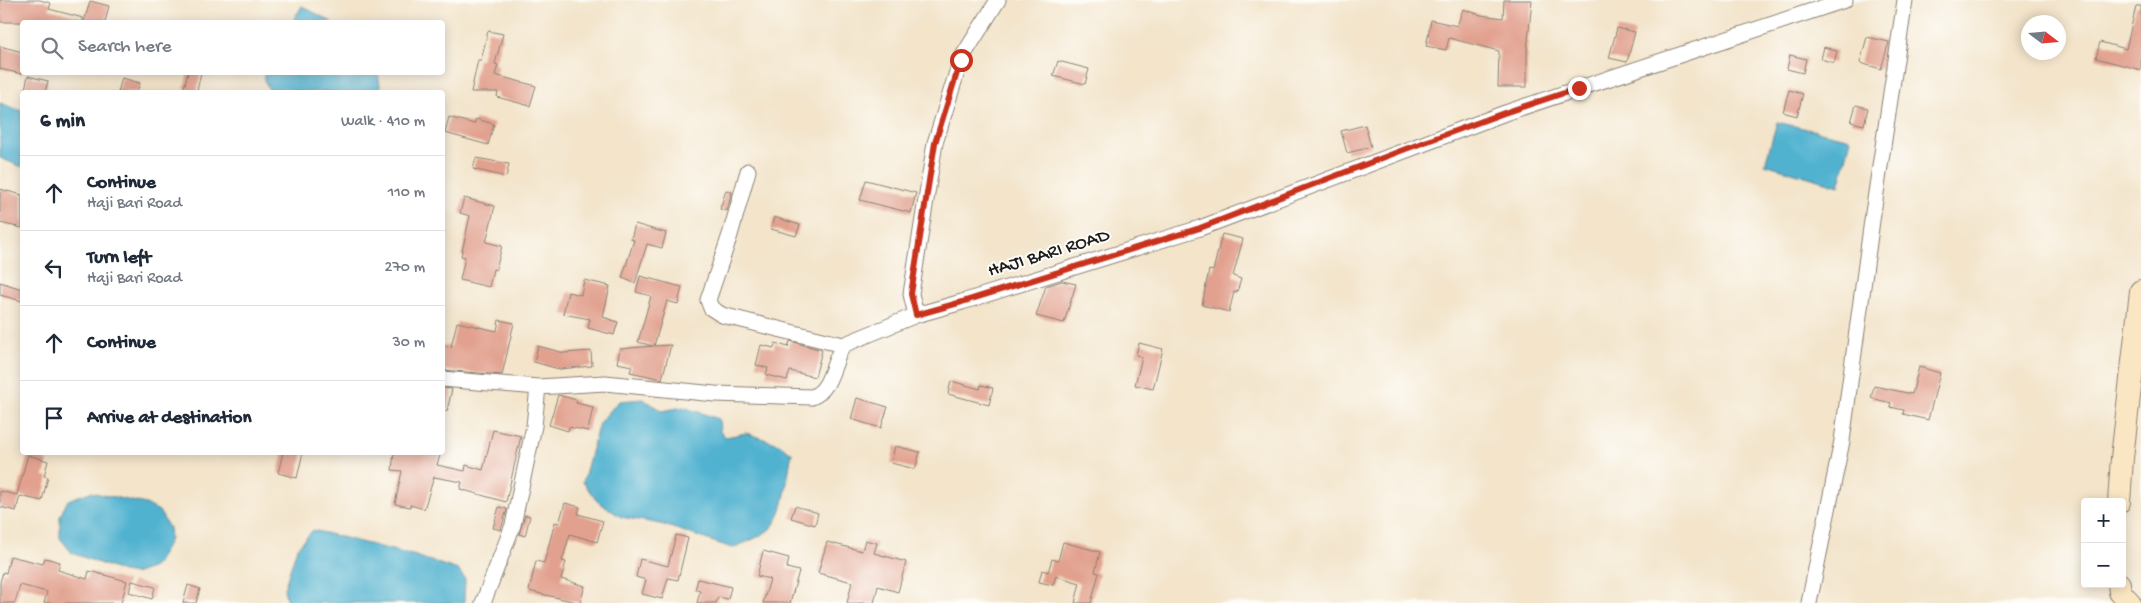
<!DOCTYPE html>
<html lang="en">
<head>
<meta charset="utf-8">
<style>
	:root { --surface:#fff; --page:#f6f6f7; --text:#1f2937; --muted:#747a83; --line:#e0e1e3 }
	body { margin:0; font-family:"Gochi Hand",sans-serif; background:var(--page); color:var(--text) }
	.controls { position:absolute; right:15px; bottom:15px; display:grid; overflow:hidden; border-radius:5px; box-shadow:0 2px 12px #0003 }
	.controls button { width:45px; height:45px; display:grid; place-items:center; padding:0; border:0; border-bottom:1px solid var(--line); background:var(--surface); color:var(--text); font:25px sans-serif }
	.compass { position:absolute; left:2021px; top:15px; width:45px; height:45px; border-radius:50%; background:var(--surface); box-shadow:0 2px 12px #0003; rotate:106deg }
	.stop { position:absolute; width:15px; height:15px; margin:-11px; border:4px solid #c8321e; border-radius:50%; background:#fff }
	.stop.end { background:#c8321e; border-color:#fff; box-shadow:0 1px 5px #0008 }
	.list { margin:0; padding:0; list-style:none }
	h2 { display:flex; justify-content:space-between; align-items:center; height:65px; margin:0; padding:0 20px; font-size:21px }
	h2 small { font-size:16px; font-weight:400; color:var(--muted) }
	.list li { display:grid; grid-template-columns:32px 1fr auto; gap:15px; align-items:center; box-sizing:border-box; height:75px; padding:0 20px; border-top:1px solid var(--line) }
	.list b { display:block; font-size:19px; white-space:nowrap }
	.list p { margin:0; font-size:16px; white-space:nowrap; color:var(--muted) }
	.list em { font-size:16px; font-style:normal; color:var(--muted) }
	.icon { flex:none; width:28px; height:28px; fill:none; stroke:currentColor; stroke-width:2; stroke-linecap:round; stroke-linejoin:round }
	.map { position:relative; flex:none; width:2141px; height:603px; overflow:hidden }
	.search { position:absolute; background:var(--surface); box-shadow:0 2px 12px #0003; left:20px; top:20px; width:425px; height:55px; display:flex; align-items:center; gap:12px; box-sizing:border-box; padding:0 18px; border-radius:5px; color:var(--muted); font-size:19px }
	.panel { position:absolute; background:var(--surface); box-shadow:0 2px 12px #0003; left:20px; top:90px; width:425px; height:365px; border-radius:5px }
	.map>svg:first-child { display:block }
	.water { fill:#51b2d0; stroke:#366776 }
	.building { fill:#e2a18f }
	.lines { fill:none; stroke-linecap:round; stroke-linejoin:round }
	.minor-casing { stroke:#888073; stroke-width:17 }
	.secondary-casing { stroke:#888073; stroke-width:24 }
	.minor { stroke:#fff; stroke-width:15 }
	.secondary { stroke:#fbe6c4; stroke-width:22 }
	.route { stroke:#c8321e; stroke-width:6 }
	.labels { text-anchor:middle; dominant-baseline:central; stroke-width:4; stroke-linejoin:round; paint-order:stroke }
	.street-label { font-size:19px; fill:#1c1c1c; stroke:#fdfcf7 }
</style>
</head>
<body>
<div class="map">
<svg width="2141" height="603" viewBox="0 0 2141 603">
	<rect width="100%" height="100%" fill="#fdfcf7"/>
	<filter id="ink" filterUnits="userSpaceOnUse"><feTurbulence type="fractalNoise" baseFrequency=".02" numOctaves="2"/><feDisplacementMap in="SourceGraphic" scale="10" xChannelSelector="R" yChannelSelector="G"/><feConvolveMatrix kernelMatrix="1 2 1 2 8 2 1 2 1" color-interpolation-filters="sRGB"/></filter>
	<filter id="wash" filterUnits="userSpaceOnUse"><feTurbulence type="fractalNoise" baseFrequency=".0096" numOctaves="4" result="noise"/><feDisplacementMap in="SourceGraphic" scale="20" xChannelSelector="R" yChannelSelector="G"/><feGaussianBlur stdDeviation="1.12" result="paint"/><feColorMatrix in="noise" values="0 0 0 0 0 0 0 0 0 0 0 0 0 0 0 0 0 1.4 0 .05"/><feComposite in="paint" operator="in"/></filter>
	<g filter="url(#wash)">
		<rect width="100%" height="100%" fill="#f3e4ca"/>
		<path class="water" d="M302,6L332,22H292Z
			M265,73H378L381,92H270L264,80Z
			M0,103L22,111V167L0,158Z
			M1777,122L1851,139L1839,186L1765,164Z
			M643,399L662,411L683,407L719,419L720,432L726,437L746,433L779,444L792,453C787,475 786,512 771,528C761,537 745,543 732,548L661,524L621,517L597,501L583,482L599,423L619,401Z
			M90,492L146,504L159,511L169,528L170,539L159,561L153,567L135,574L123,572L72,553L60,538V516L68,500Z
			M313,530L416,556L458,570L465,579L464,603H287L284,589L297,548Z"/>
		<g id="blocks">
			<path class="building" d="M0,0H40L51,3L49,9L83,18V22H0Z
				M1504,0H1532L1527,50V87H1498L1499,51L1449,38L1446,50L1426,46L1431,20L1457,26L1463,9L1481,15L1503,18Z
				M90,1L109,6L105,22H84Z
				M2136,6H2141V70L2096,58L2100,42L2126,49Z
				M1617,28L1635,32L1627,62L1609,58Z
				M488,31L503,34L495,64L498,65L495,75L536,86L530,106L497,97L498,92H471L478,60H481Z
				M1867,37L1889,42L1881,69L1860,63Z
				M0,46L22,52V74L0,69Z
				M1824,47L1837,51L1834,63L1821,59Z
				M1790,55L1806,59L1803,73L1787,69Z
				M1058,61L1089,69L1085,84L1053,76Z
				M188,72H201L197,91L184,88Z
				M28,76L48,81L45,92L25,89Z
				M122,78L140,83L137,92H118Z
				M1789,90L1803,94L1797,116L1783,112Z
				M1856,105L1868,108L1864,125L1851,122Z
				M449,117L474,124L476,119L494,124L488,145L445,133Z
				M1365,125L1371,147L1347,153L1341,131Z
				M476,158L509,164L506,177L473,169Z
				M866,180L916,193L911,213L860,200Z
				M0,189L22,195V228L0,223Z
				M726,190L732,192L727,211L720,209Z
				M464,198L495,206L486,242L502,246L496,270L493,269L489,287L460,280L465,257L461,256L470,216L460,213Z
				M774,217L800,225L796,236L771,229Z
				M635,224L666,233L662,248L647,244L635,283L622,278L634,240L631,239Z
				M1222,234L1243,239L1233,276L1241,279L1237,292H1234L1229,312L1202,305L1209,270L1213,271Z
				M640,276L682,287L678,304L667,301L654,346L671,345L662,379L630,372L632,366L617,363L620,349L653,346L638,342L651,296L636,292Z
				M584,280L610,286L603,317L618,322L614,335L588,328L590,319L563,314L568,292L581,295Z
				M1062,281L1076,284L1064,323L1036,316L1046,286Z
				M0,282L22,289V301L0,295Z
				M499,320L514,323L502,375L442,370V345L451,347L457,322L497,331Z
				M790,341L822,350L815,377L790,371L787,380L766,375L768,368L756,365L761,345L774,348L775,343L788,347Z
				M1139,343L1163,349L1153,389L1135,385L1142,357L1136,355Z
				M538,346L564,353L591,351L592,366L559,369L534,362Z
				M1919,367L1940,373L1928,420L1903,414L1904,410L1890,407L1891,403L1871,398L1874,386L1912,394Z
				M951,381L980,389L981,385L993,388L989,405L948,394Z
				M442,388L452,389L447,411H442Z
				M558,395L577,400L576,403L593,407L588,431L569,427L568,431L549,425Z
				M857,398L888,407L881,428L851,419Z
				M493,430L521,436L506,502L460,489L462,482L434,477L424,509L410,505V507L395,504L402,471L392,470L394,452H441L437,465L465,471L466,465L483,470Z
				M895,446L920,452L915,469L891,463Z
				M283,452H303L297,478L278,473Z
				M28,455L48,461L44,476L48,477L42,501L20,496L16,511L0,507V491L17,495Z
				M565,503L580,507L578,514L603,521L597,542L570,534L562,561L566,562L561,579L585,586L580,603L529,591L536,561L544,563L555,522L559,523Z
				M795,506L818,513L815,525L791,518Z
				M499,507L507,509L501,530L493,528Z
				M525,515L530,516L525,536L519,534Z
				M676,535L688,538L678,580L668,578L662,599L642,594L646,580L636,577L640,559L668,566Z
				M865,540L877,543L874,553L906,562L898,592L878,586L874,603H847L852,582L818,573L827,542L862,551Z
				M1063,542L1100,552L1095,572L1099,573L1091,603H1075L1080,583L1056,576L1053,585L1039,582L1042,570L1048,572L1052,559L1058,561Z
				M763,551L789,558L787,568L799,571L790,603H763L770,579L757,576Z
				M10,556L43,564L45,558L60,562L58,570L87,579L89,571L127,581L121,603H44L47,592L20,585L15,603H0V582L3,572L6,573Z
				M698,579L731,587L728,599L718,597L716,603H697L700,591L695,590Z
				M132,581L155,587L152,599L129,592Z
				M188,585L200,589L196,603H183Z"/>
		</g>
	</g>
	<g filter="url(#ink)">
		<use href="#blocks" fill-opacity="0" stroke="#888073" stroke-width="1"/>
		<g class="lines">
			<g class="minor-casing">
				<path id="minor" d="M998,0L961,59L935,143L911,294L916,315L962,302L1200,228L1505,113L1845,0
					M748,171L730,235L708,300L711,308L722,315L843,345
					M442,379L538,387
					M483,603L513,525L534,426L538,387L605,383L715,394L812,397C831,390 833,362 843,345L916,315
					M1809,603L1842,441L1873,213L1905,0"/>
			</g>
			<g class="secondary-casing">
				<path id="secondary" d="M2119,502L2122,458L2141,291
					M2119,584L2120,592L2130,603"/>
			</g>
			<use href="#minor" class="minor"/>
			<use href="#secondary" class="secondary"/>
		</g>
	</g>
	<g class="lines" filter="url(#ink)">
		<path class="route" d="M961,60L935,143L911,294L916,315L962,302L1200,228L1403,150L1504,113L1579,88"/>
	</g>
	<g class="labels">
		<g class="street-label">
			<text transform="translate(1049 254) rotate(-17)">HAJI BARI ROAD</text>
		</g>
	</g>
</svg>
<div class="controls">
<button>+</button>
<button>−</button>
</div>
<svg class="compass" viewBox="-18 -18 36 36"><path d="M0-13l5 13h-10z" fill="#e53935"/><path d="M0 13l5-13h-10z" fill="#747a83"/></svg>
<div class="stop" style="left:961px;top:60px"></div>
<div class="stop end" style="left:1579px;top:88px"></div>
<div class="search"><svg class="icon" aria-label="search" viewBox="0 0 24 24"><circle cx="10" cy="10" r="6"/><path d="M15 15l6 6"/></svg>Search here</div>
<section class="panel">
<h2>6 min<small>Walk · 410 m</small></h2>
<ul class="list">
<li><svg class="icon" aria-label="ahead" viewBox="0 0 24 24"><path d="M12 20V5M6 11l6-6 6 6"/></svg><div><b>Continue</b><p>Haji Bari Road</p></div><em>110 m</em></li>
<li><svg class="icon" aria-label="left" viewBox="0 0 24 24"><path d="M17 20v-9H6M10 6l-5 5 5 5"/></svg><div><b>Turn left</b><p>Haji Bari Road</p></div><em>270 m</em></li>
<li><svg class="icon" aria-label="ahead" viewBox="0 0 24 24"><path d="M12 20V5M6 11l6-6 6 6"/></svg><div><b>Continue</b></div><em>30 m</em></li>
<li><svg class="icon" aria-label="arrive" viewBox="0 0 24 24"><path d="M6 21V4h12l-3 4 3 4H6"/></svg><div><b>Arrive at destination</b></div></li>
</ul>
</section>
</div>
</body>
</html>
